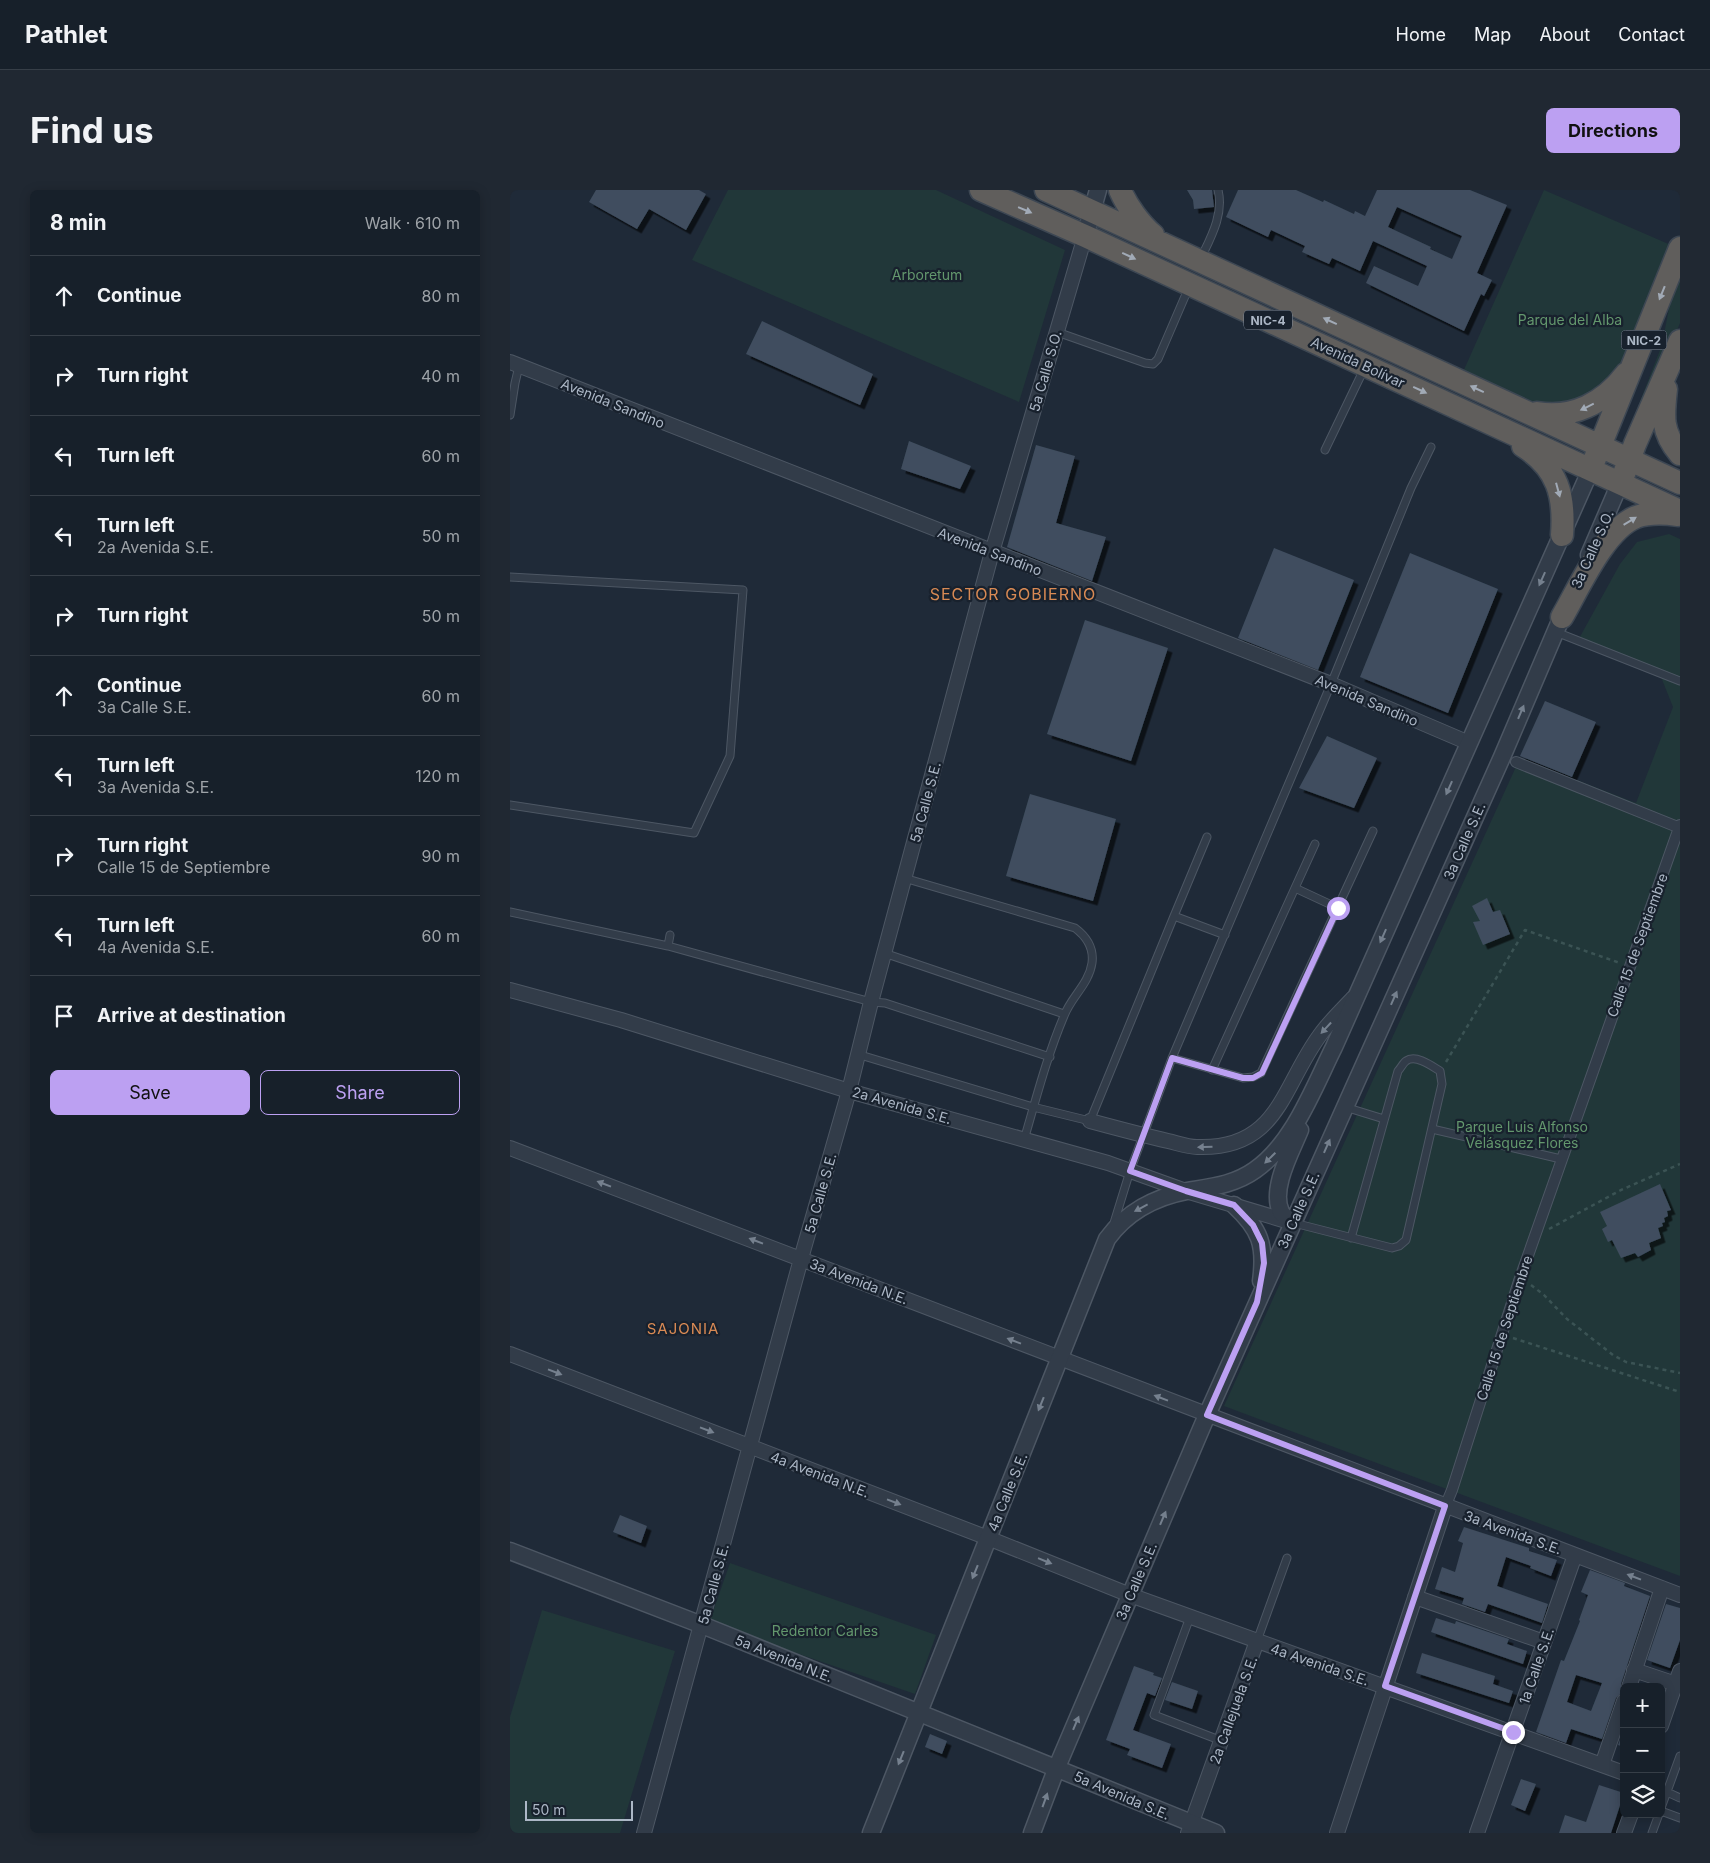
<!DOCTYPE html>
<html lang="en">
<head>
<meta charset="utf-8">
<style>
	:root { --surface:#17202a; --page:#202832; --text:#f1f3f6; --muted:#9ea3a8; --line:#363e47; --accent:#bca0f2 }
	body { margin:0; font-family:Inter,sans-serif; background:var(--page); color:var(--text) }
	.controls { position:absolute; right:15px; bottom:15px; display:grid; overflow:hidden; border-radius:8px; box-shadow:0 2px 12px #0003 }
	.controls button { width:45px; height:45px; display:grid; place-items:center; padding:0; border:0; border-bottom:1px solid var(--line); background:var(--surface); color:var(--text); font:25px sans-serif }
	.scale { position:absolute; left:15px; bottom:12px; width:108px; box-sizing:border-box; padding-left:5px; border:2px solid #acb7c6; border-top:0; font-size:14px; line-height:18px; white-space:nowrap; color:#acb7c6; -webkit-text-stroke:4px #18212d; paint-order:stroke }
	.stop { position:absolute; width:15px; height:15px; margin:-11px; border:4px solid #bca0f2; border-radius:50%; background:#fff }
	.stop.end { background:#bca0f2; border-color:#fff; box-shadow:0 1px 5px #0008 }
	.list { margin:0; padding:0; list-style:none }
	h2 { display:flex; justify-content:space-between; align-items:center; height:65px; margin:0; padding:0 20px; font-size:21px }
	h2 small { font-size:16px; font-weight:400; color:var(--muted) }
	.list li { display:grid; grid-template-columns:32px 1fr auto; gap:15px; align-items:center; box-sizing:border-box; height:80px; padding:0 20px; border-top:1px solid var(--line) }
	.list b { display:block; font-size:19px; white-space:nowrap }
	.list p { margin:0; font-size:16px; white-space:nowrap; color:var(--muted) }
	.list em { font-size:16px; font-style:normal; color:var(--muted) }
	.actions { display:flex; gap:10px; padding:15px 20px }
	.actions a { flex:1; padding:11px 0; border:1px solid var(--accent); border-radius:8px; text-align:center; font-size:18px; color:var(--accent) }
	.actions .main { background:var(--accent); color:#111 }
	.icon { flex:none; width:28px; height:28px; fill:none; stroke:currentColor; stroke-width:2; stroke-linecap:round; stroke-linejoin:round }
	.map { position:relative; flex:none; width:1170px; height:1643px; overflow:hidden; border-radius:8px }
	header { display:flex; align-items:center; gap:30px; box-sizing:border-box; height:70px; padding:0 25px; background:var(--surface); border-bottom:1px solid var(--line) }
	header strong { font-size:24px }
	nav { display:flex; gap:28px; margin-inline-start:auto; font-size:18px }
	.intro { display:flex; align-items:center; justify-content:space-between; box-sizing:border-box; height:120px; padding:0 30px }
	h1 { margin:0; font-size:35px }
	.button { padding:12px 22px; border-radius:8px; background:var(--accent); color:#111; font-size:18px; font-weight:700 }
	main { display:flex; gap:30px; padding:0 30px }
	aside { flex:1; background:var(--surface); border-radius:8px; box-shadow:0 2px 12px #0003 }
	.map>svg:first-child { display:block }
	.green { fill:#213739 }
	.building { fill:#3f4d5e; fill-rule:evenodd; filter:url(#shadow) }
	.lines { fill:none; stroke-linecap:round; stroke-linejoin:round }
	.service-casing { stroke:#4d5764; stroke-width:9 }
	.pedestrian-casing { stroke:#4d5764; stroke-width:12 }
	.minor-casing { stroke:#4d5764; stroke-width:16 }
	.tertiary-casing { stroke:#4d5764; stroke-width:19 }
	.trunk-casing { stroke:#3d4753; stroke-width:25 }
	.path { stroke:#3b5354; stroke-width:2.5; stroke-dasharray:4 4; stroke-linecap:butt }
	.service { stroke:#323c49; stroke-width:7 }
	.pedestrian { stroke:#323c49; stroke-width:10 }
	.minor { stroke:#323c49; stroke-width:14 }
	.tertiary { stroke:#323c49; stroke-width:16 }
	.trunk { stroke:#605e5c; stroke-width:22 }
	.oneway { fill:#a1aab6 }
	.oneway2 { fill:#75808e }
	.route { stroke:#bca0f2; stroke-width:6 }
	.labels { text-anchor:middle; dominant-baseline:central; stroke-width:4.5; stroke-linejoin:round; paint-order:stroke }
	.shield { fill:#18212d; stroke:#808a98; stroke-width:1 }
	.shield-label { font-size:12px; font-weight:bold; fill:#acb7c6 }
	.park-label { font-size:14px; fill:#63976d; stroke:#18212d }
	.street-label { font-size:14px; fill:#acb7c6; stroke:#18212d }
	.neighbourhood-label { font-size:15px; letter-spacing:1px; fill:#d98a54; stroke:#18212d }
	.quarter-label { font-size:16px; letter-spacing:1px; fill:#d98a54; stroke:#18212d }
</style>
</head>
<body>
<header>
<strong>Pathlet</strong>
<nav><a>Home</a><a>Map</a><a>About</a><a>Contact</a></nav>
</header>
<div class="intro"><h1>Find us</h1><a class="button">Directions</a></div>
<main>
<aside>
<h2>8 min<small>Walk · 610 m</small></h2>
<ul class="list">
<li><svg class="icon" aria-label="ahead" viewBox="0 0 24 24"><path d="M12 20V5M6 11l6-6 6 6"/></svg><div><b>Continue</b></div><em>80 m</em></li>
<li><svg class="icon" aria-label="right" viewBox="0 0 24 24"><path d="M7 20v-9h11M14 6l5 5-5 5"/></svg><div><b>Turn right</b></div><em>40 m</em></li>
<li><svg class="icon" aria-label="left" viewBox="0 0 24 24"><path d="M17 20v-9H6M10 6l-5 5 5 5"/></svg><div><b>Turn left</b></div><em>60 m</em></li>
<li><svg class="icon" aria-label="left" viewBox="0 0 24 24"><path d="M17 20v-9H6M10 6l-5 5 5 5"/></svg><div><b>Turn left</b><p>2a Avenida S.E.</p></div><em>50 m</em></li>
<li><svg class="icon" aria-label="right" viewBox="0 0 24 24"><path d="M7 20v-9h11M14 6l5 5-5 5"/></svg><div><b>Turn right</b></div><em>50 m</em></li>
<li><svg class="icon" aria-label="ahead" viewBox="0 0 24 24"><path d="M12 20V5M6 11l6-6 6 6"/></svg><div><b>Continue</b><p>3a Calle S.E.</p></div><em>60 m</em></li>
<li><svg class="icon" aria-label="left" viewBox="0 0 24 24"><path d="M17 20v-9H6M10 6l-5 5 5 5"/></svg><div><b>Turn left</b><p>3a Avenida S.E.</p></div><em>120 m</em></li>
<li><svg class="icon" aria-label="right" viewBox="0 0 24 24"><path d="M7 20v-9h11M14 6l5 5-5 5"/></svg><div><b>Turn right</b><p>Calle 15 de Septiembre</p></div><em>90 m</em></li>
<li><svg class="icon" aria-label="left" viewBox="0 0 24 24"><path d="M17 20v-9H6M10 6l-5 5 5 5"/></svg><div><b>Turn left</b><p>4a Avenida S.E.</p></div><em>60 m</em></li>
<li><svg class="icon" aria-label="arrive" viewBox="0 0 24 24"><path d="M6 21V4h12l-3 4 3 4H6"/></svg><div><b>Arrive at destination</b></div></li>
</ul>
<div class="actions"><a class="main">Save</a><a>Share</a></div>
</aside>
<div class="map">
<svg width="1170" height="1643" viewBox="0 0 1170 1643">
	<defs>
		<filter id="shadow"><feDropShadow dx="4.5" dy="4.5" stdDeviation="0" flood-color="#0009"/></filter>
	</defs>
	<rect width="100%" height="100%" fill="#1f2a38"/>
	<path class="green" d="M218,0H426L555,60L509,212L182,70Z
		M1034,0L1170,59L1125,172L1054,224L949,191Z
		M1170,87V133L1123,244L1118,242L1152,155L1160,113Z
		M1159,344L1170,349V1386L714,1216L1010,568L1126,613L1163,517L1151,487L1066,454L1110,374L1127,352Z
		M220,1373L426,1445L405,1504L199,1433Z
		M32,1420L165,1461L110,1643H0V1527Z"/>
	<path class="building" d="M86,0H189L196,4L176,40L139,19L127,39L79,12Z
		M677,0H702L704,17L684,19L683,10Z
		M728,0H786L813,12L814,10L844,24L845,21L855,26L867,0H960L997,15L967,83L982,90L974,106L971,104L954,141L856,93L864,76L908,96L917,76L863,51L850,81L822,68L819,74L792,62L795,56L761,40L758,47L716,27ZM887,17L952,46L942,69L920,59L921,57L878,37Z
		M252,131L363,184L350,215L236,164Z
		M399,251L461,276L450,299L391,279Z
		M526,255L565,266L546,333L596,347L582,391L497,357Z
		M764,358L844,390L808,480L728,448Z
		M900,363L988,399L938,523L850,487Z
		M575,430L658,458L621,571L537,544Z
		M1035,511L1086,532L1062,587L1010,566Z
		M817,546L867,568L844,618L789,598Z
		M520,604L606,629L583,711L496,686Z
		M977,708L983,722L990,720L1000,744L973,755L963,732L970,731L962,716Z
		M1150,994L1161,1020L1157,1021L1158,1026L1154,1028L1155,1032L1152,1033L1153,1036L1148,1038L1151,1048L1139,1053L1141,1060L1128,1067L1125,1063L1111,1068L1102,1050L1098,1052L1092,1039L1097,1036L1090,1022Z
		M110,1325L137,1336L131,1353L103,1342Z
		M954,1337L1019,1358V1361L1047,1370L1041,1386L1020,1378L1021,1376L996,1367L987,1396L1038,1414L1032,1433L978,1414L975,1422L952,1414L954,1408L925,1399L932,1377L945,1382L953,1353L948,1351Z
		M1080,1380L1115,1393L1114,1396L1140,1406L1111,1494L1112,1502L1106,1508L1092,1549L1061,1539L1056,1553L1026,1542L1051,1470L1054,1471L1070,1431L1069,1430L1078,1405L1071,1402ZM1066,1485L1092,1493L1081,1521L1057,1512Z
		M1156,1414L1170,1418V1450L1160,1478L1137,1470Z
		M926,1428L945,1434L946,1431L999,1449L997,1454L1017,1461L1013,1474L921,1442Z
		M912,1463L985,1486L983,1494L1003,1501L999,1513L906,1483Z
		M624,1476L644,1483L643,1485L652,1488L645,1506L637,1503L623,1540L661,1554L652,1578L617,1565L620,1559L596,1550Z
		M662,1492L688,1501L682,1519L655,1510Z
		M1114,1539V1557L1108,1555Z
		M420,1544L437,1551L432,1564L415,1557Z
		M1011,1589L1026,1594L1015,1621L1001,1615Z
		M1089,1595L1114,1603L1101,1643H1049L1055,1625L1076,1632Z"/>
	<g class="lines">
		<g class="service-casing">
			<path id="service" d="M691,68C701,47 714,24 708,0
				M547,142L635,173L643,174L648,169L679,97
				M0,225L5,193L9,176
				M815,260L854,179
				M0,387L233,400L220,566L184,643L0,615
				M1046,442L1170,491
				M394,688L565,738C577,747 584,758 582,773C579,794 561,807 554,826C537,866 526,909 514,950
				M785,698L828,718
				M0,722L158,756L361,812L375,813L540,867
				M664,726L697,647
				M158,756L160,745
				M374,763L554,824
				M347,864L523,917L580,931L664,726L715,745
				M662,868L733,888L743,887L751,883L863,641
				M702,880L805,654
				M835,917L874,929
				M922,939L1051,969
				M784,1033L882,1058L889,1056L896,1050L932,894L930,881C922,876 906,864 896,871C893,873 891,878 888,881L841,1048
				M603,1036L620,981L662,868L821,494L901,298L921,257
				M680,1427L644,1525L712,1551
				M747,1451L777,1368
				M1157,1602L1170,1608
				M1151,1618L1170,1566
				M1151,1621L1170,1628
				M1142,1643L1149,1624"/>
		</g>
		<g class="pedestrian-casing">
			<path id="pedestrian" d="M1006,572L1170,638
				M935,1317L942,1300L1009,1091L1170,635"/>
		</g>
		<g class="minor-casing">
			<path id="minor" d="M0,172L821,494L959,553
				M0,800L111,830L339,901L598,973L676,1001L783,1033
				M580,931C606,938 632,945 658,951C667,953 678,957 687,957C769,960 772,896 810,845C819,832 832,820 843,808
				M0,958L1170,1405
				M0,1164L478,1348L620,1405L1114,1583
				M905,1407L1034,1452
				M1124,1480L1166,1494
				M1119,1497L1152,1398
				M1151,1536L1170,1481
				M1092,1575L1114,1511
				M134,1643L294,1058L339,901L361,812L482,362L575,46
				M678,1643L747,1451
				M827,1643L935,1317
				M967,1643L1065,1365
				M1114,1643L1121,1624"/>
		</g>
		<g class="tertiary-casing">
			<path id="tertiary" d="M575,46L588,0
				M1079,365L1110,293
				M724,1015C750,1039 756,1055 751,1091
				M783,1033C779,1030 774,1027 771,1022C760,999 781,962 790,940
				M0,1361L192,1435L706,1643
				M361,1643L597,1049C616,1023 645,1007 677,1001C701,997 724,995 745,980C783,954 804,897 824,857L1081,279
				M522,1643L547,1577L697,1225L992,567L1056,417"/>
		</g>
		<g class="trunk-casing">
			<path id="trunk" d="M471,0L575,46L1170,321
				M536,0L1170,293
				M610,0C617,16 630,34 643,45
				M1156,199C1153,226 1151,242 1170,264
				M1027,223C1063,229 1094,213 1116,184
				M1013,256C1048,278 1055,306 1052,345
				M1084,271L1170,58
				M1114,284L1125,254L1170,151
				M1052,427C1069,398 1094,340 1126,327C1140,322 1154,323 1168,325"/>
		</g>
		<path class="path" d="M936,872L1015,740L1110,773
			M1039,1039L1111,1000L1170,974
			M1021,1095L1034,1105L1057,1129L1103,1165L1116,1172L1170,1183
			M1003,1148L1170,1202"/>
		<use href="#service" class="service"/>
		<use href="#pedestrian" class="pedestrian"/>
		<use href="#minor" class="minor"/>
		<use href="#tertiary" class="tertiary"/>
		<use href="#trunk" class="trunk"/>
	</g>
	<defs><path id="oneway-solid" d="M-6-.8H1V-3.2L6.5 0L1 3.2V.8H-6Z" transform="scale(1.25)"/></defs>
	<g class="oneway">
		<use href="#oneway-solid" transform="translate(515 20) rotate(23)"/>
		<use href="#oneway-solid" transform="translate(619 66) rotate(25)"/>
		<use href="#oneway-solid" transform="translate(1152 103) rotate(112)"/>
		<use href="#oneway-solid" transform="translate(820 131) rotate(-155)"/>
		<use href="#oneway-solid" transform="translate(967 199) rotate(-155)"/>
		<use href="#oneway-solid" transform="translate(910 200) rotate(25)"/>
		<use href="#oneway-solid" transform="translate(1077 217) rotate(154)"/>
		<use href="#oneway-solid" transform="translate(1048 300) rotate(75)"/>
		<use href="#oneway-solid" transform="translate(1120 331) rotate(-31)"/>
	</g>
	<g class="oneway2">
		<use href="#oneway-solid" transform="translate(1032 389) rotate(114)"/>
		<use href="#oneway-solid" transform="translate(1011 522) rotate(-67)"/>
		<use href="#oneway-solid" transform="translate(939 598) rotate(114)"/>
		<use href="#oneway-solid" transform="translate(873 746) rotate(114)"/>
		<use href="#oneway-solid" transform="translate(884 808) rotate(-66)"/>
		<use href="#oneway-solid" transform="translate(816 838) rotate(133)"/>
		<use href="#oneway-solid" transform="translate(817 956) rotate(-66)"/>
		<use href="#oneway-solid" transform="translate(695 957) rotate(178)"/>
		<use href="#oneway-solid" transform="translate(760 968) rotate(136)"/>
		<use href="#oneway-solid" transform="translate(94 994) rotate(-159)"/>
		<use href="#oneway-solid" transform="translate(631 1018) rotate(152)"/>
		<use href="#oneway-solid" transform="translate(246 1051) rotate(-159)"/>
		<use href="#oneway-solid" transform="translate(504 1151) rotate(-159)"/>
		<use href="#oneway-solid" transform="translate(45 1182) rotate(21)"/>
		<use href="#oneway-solid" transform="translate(651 1208) rotate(-159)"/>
		<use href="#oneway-solid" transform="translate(531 1214) rotate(112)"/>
		<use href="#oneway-solid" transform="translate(197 1240) rotate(21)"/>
		<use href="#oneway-solid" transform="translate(384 1312) rotate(21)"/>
		<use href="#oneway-solid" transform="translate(653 1328) rotate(-67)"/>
		<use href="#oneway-solid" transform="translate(535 1371) rotate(22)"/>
		<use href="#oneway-solid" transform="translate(465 1382) rotate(112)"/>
		<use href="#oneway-solid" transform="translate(1124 1387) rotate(-159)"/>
		<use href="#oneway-solid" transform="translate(566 1533) rotate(-67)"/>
		<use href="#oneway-solid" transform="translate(391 1568) rotate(112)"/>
		<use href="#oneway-solid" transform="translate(535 1610) rotate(-70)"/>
	</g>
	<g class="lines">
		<path class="route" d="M828,718L752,883L743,888H733L662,868L620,981L676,1001L724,1015L743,1035L752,1053L754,1073L747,1112L697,1225L935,1316L875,1496L1003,1542"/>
	</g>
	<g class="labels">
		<g class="shield">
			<rect x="734" y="120.5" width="48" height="19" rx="4"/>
			<rect x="1111.5" y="140.5" width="45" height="19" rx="4"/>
		</g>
		<g class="shield-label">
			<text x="758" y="130">NIC-4</text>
			<text x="1134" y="150">NIC-2</text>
		</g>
		<g class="park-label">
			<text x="417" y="84">Arboretum</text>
			<text x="1060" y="129">Parque del Alba</text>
			<text x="1012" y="936">Parque Luis Alfonso<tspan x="1012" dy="16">Velásquez Flores</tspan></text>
			<text x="315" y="1440">Redentor Carles</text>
		</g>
		<g class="street-label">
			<text transform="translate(848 172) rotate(25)">Avenida Bolívar</text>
			<text transform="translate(535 181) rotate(-74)">5a Calle S.O.</text>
			<text transform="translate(103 213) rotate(22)">Avenida Sandino</text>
			<text transform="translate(1082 359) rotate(-66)">3a Calle S.O.</text>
			<text transform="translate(480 361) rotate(21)">Avenida Sandino</text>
			<text transform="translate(857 510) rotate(23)">Avenida Sandino</text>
			<text transform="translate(415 612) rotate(-75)">5a Calle S.E.</text>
			<text transform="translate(954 651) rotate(-66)">3a Calle S.E.</text>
			<text transform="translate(1127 755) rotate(-70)">Calle 15 de Septiembre</text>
			<text transform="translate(392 915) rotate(16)">2a Avenida S.E.</text>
			<text transform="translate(310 1003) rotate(-74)">5a Calle S.E.</text>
			<text transform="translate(788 1020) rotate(-66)">3a Calle S.E.</text>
			<text transform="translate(349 1091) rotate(21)">3a Avenida N.E.</text>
			<text transform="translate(994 1138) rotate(-72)">Calle 15 de Septiembre</text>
			<text transform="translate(310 1284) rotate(21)">4a Avenida N.E.</text>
			<text transform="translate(497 1302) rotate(-68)">4a Calle S.E.</text>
			<text transform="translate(1003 1342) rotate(20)">3a Avenida S.E.</text>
			<text transform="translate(626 1391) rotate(-67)">3a Calle S.E.</text>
			<text transform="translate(203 1394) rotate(-75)">5a Calle S.E.</text>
			<text transform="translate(274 1468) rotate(22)">5a Avenida N.E.</text>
			<text transform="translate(810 1474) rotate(19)">4a Avenida S.E.</text>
			<text transform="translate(1026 1476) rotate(-71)">1a Calle S.E.</text>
			<text transform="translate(723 1520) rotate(-70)">2a Callejuela S.E.</text>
			<text transform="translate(612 1605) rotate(23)">5a Avenida S.E.</text>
		</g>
		<g class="neighbourhood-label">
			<text x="173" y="1138">SAJONIA</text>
		</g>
		<g class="quarter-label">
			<text x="503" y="404">SECTOR GOBIERNO</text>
		</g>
	</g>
</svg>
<div class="controls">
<button>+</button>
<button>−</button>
<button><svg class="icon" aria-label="layers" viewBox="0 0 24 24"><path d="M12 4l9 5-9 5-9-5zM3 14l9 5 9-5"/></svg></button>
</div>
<div class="scale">50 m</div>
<div class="stop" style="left:828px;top:718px"></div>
<div class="stop end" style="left:1003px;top:1542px"></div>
</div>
</main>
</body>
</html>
